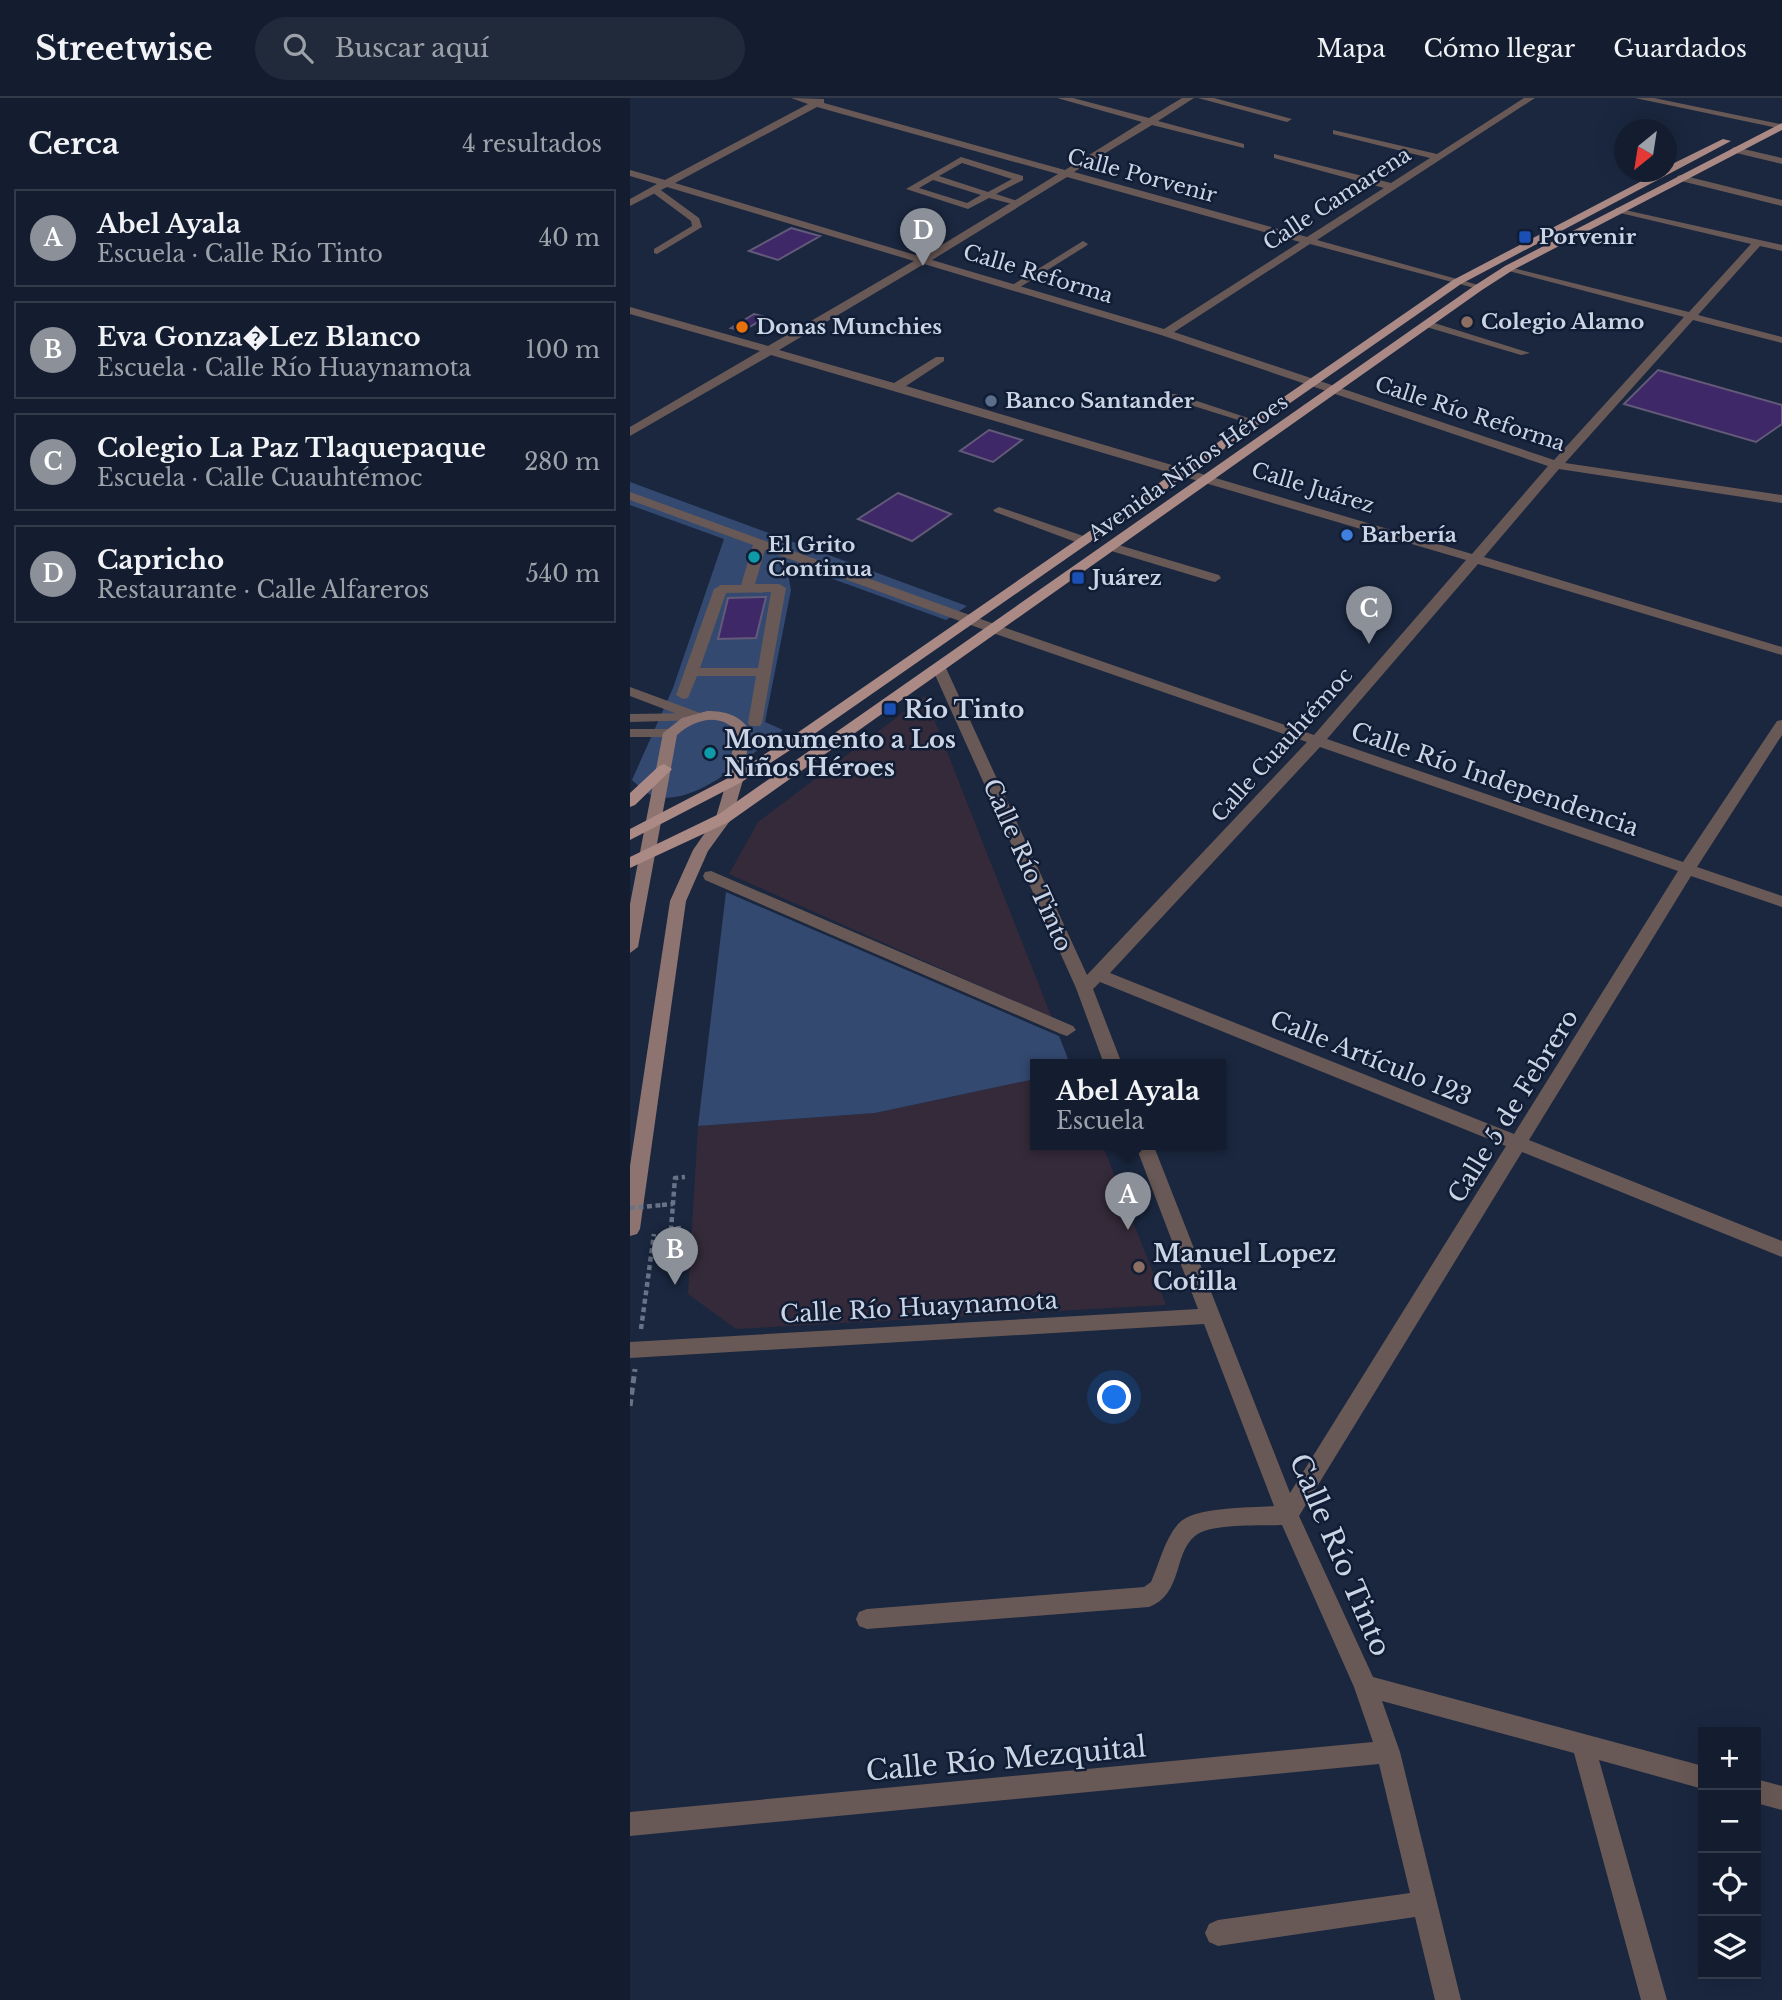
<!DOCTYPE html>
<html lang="es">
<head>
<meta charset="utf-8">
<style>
	:root { --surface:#141d2f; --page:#212a3b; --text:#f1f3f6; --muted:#9da2aa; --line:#333b4b; --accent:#8c9099 }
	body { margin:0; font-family:"Libre Baskerville",serif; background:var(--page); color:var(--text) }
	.controls { position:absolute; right:21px; bottom:21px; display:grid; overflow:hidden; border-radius:0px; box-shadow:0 7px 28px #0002 }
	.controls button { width:63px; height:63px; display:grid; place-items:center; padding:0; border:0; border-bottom:2px solid var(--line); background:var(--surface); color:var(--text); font:35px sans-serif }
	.compass { position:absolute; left:984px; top:21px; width:63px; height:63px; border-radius:50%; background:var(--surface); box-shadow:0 7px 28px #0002; rotate:210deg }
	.you { position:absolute; left:485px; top:1300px; width:24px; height:24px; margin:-18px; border:5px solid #fff; border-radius:50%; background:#1a73e8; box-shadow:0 0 0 10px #1a73e833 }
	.badge { display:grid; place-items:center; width:46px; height:46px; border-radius:50%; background:var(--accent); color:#fff; font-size:23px; font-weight:700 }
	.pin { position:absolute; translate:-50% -58px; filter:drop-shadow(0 2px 4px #0008) }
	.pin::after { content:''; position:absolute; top:37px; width:24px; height:21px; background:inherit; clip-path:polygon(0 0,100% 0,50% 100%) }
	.popup { position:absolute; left:400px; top:961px; width:196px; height:91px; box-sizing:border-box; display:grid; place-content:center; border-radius:0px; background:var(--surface); filter:drop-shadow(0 2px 5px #0005); font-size:23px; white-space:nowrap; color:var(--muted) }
	.popup b { font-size:26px; color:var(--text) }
	.popup::after { content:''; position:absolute; left:50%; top:100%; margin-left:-14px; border:14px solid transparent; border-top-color:var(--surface) }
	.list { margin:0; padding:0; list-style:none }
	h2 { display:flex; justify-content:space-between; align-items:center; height:91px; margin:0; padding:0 28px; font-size:30px }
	h2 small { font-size:23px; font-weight:400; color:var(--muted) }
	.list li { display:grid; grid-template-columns:46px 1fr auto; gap:21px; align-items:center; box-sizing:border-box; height:98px; margin:0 14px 14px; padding:0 14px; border:2px solid var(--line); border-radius:0px }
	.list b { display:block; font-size:26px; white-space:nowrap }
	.list p { margin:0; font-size:23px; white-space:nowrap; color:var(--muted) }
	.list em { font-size:23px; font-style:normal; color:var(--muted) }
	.icon { flex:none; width:38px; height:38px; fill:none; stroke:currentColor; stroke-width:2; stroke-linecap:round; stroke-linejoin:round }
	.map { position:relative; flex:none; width:1152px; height:1902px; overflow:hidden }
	header { display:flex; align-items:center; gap:42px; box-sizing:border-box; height:98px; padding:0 35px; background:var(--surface); border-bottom:2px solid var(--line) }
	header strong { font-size:33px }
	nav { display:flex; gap:38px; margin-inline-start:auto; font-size:24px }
	.search { width:490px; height:63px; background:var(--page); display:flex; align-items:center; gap:18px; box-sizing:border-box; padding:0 24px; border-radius:38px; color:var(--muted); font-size:26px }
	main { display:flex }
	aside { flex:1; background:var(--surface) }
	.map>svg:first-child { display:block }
	.education { fill:#342a3a }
	.green { fill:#34496f }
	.building { fill:#3e2867; stroke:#625a78; stroke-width:2 }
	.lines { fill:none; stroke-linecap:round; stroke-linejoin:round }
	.path-far1 { stroke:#687387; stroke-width:4.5; stroke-dasharray:5 3.5; stroke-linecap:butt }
	.path { stroke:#687387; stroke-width:5; stroke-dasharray:7 4.5; stroke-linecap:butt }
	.service { fill:#695956; fill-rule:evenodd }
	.pedestrian { fill:#695956; fill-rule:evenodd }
	.minor { fill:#695956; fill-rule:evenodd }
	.secondary { fill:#8e7470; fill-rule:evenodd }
	.primary { fill:#ab8984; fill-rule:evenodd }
	.path-bridge { stroke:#687387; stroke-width:4.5; stroke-dasharray:5 3.5; stroke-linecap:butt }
	.transit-dot { fill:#1a4fb4; stroke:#111d35; stroke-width:2.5 }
	.education-dot { fill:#8d6e63; stroke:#111d35; stroke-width:2.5 }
	.food-dot { fill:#e8710a; stroke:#111d35; stroke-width:2.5 }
	.service-dot { fill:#5c6f8a; stroke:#111d35; stroke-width:2.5 }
	.shop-dot { fill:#3f7fe0; stroke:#111d35; stroke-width:2.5 }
	.culture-dot { fill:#0f9aa8; stroke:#111d35; stroke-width:2.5 }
	.labels { text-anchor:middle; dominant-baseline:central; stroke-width:5; stroke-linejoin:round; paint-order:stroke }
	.far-street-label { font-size:21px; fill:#cbd4e4; stroke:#111d35 }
	.far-poi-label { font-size:21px; font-weight:bold; fill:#cbd4e4; stroke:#111d35; text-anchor:start }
	.poi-label { font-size:24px; font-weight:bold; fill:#cbd4e4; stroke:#111d35; text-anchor:start }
	.street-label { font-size:24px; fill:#cbd4e4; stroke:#111d35 }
	.near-street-label { font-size:28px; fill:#cbd4e4; stroke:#111d35 }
</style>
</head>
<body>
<header>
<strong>Streetwise</strong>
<div class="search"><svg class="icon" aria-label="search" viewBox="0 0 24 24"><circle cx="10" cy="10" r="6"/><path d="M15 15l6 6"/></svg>Buscar aquí</div>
<nav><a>Mapa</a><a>Cómo llegar</a><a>Guardados</a></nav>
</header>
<main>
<aside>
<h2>Cerca<small>4 resultados</small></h2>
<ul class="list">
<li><span class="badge">A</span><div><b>Abel Ayala</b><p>Escuela · Calle Río Tinto</p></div><em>40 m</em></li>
<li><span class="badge">B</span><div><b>Eva Gonza�Lez Blanco</b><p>Escuela · Calle Río Huaynamota</p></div><em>100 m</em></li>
<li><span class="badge">C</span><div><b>Colegio La Paz Tlaquepaque</b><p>Escuela · Calle Cuauhtémoc</p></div><em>280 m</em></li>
<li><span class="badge">D</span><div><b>Capricho</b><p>Restaurante · Calle Alfareros</p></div><em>540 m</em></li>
</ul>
</aside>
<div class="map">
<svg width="1152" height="1902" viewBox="0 0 1152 1902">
	<rect width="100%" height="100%" fill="#1a273f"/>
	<path class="education" d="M295,598L422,920L99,776L128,724Z
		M405,981V1046H472L536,1207L106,1231L58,1196L68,1028L245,1015Z"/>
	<path class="green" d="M0,384L337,508L316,522L156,464L161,492L135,624L153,632C122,655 61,715 19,696C13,693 7,686 2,682L43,590L94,441L0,407Z
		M96,794L429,938L440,966H405V981L245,1015L68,1028Z"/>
	<path class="building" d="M161,130L190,138L148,162L119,153Z
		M124,216L136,219L113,233L101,230Z
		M1028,272L1152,307V326L1126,344L994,306Z
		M359,332L392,342L363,364L330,353Z
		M268,395L321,416L282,443L228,421Z
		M136,499L126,540L88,541L98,500Z"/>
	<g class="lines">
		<path class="path-far1" d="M32,1107L43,1106
			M51,1130L41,1131L45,1080L55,1079
			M11,1231L24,1136"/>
		<path class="path" d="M0,1308L5,1271"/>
		<path class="service" d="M331,59L393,78V82L366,96L390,104V108L359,100L338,111L276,91ZM332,65L382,81L358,94L309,78ZM303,82L351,97L337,105L289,90Z
			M22,90H28L69,120L72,129L27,156L24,155V151L62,128L61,123L22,94Z
			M453,143L458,146L456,148L387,191L379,189Z
			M793,224H801L900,255L891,257L793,228Z
			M538,296H546L630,324L621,326L538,300Z
			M369,409L459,440L461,443L455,447L451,446L365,414L363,412Z
			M482,445L589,477L591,480L585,484L581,483L478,452V446Z
			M68,615L75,619L73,622L0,624V616Z
			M0,631H40L47,635L40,639H0Z"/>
		<path class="pedestrian" d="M0,394L370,528L372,531L365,535L360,534L135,452L125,486H149L156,490L132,625L130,628H120L118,625L126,578H67L58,600L53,601L46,597L84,491L91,487H111L123,447L0,402ZM141,494L128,570H70L96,495Z
			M81,773L443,928L446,932L437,938L431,936L75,782L73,778L75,774Z"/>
		<path class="minor" d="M161,0L194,1V5L435,72L512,24L427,0H443L519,20L552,0H564L528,23L614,46V50L522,27L444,74L677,139L754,90L644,60V56L761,85L800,60L703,36V32L807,56L894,0H905L687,142L852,188V192L680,146L544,234L924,362L1054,219L875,172V168L1059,214L1121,146L986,114V110L1152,147V153L1130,148L1068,217L1152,239V245L1063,222L935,365L1152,397V405L929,371L854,459L1152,549V557L848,466L697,641L1053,764L1147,623L1152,622V637L1067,769L1152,798V809L1061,778L899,1042L1152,1143V1159L892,1054L669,1418L743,1579L1073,1668V1691L969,1662L1037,1902H1011L944,1655L752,1603L770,1654L831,1902H805L785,1819L588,1848L579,1844L575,1835L579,1826L588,1822L780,1795L749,1666L0,1738V1714L743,1644L724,1589L652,1427C631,1428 580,1425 565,1438C543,1456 553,1496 519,1509L237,1531L229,1528L226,1521L229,1514L237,1511L514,1489L521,1484C529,1466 535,1440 549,1425C565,1408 621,1410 644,1408L574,1226L0,1260V1244L568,1211L505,1046H523L660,1395L876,1048L470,884L463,891L492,966H474L446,890L302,570L309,566L316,570L457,877L677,644L360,534V528H370L684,637L836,462L141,257L0,338V329L130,253L0,216V209L138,248L284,163L37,89L0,108V101L27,86L0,78V72L35,82L178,6ZM187,9L428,76L292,159L45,85ZM437,79L670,144L534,231L302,162ZM294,166L531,237L918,368L842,456L276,288L314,263V259H306L264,285L149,252ZM690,649L1048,773L884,1036L480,875Z
			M568,0H584L662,21L657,24Z
			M1005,0H1024L1150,26L1152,31Z
			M1105,49L1152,60V66L1102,54V50Z
			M1051,77L1152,102V108L1047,82V78Z
			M0,589L73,616L75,619L68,623L63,622L0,598Z
			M1126,1681L1152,1688V1712L1126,1705Z"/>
		<path class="secondary" d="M77,613C96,613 109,617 120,632L113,682L102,720L78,753L56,803L10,1131L7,1136L0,1138V1068L40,803L63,752L86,719L97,682L106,633C89,614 64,622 47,637L8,849L0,855V806L33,635L52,620Z"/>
		<path class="primary" d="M1152,25V32L883,172L852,192L99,724L0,770V759L89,716L844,188L875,168Z
			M1093,41L1101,43L831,186L180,639L110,685L0,742V731L100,679L170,633L823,182L1029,74H1036V69Z
			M34,666L42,671L39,674L5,707L0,709V695L29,668Z"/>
		<path class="path-bridge" d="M0,1110L32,1107"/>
	</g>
	<g class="transit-dot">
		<rect x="888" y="132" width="14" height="14" rx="3.5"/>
		<rect x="441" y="473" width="14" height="14" rx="3.5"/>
		<rect x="253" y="604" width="14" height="14" rx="3.5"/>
	</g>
	<g class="education-dot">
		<circle cx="837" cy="224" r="7"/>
		<circle cx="509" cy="1169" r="7"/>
	</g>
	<circle class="food-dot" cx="112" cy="229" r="7"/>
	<circle class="service-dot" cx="361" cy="303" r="7"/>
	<circle class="shop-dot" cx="717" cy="437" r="7"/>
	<g class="culture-dot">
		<circle cx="124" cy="459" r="7"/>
		<circle cx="80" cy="655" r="7"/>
	</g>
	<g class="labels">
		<g class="far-street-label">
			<text transform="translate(512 78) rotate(15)">Calle Porvenir</text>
			<text transform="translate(707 101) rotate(-33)">Calle Camarena</text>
			<text transform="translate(408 176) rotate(17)">Calle Reforma</text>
			<text transform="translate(840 316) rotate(18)">Calle Río Reforma</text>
			<text transform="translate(558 370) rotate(-35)">Avenida Niños Héroes</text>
			<text transform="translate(683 390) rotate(17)">Calle Juárez</text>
			<text transform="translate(652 647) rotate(-48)">Calle Cuauhtémoc</text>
		</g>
		<g class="far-poi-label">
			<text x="909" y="139">Porvenir</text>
			<text x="851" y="224">Colegio Alamo</text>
			<text x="126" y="229">Donas Munchies</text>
			<text x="375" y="303">Banco Santander</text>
			<text x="731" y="437">Barbería</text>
			<text x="138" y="447">El Grito<tspan x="138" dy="24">Continua</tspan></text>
			<text x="462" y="480">Juárez</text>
		</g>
		<g class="poi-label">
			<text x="274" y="611">Río Tinto</text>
			<text x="94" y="641">Monumento a Los<tspan x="94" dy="28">Niños Héroes</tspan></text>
			<text x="523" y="1155">Manuel Lopez<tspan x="523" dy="28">Cotilla</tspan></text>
		</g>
		<g class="street-label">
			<text transform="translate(865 681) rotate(19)">Calle Río Independencia</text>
			<text transform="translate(398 767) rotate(66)">Calle Río Tinto</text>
			<text transform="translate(741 960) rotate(22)">Calle Artículo 123</text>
			<text transform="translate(883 1008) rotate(-58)">Calle 5 de Febrero</text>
			<text transform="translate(289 1209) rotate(-3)">Calle Río Huaynamota</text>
		</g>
		<g class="near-street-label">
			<text transform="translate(710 1457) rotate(67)">Calle Río Tinto</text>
			<text transform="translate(376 1661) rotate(-5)">Calle Río Mezquital</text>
		</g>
	</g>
</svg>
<div class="controls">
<button>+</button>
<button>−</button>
<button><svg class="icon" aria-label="locate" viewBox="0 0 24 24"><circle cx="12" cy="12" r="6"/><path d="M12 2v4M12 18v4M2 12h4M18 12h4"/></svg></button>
<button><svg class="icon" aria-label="layers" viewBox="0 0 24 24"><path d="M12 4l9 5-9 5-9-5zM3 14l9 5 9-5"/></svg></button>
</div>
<svg class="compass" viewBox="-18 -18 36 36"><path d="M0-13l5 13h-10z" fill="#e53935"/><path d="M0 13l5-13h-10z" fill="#9da2aa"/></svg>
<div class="you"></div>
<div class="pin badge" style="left:498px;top:1132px">A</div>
<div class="popup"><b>Abel Ayala</b>Escuela</div>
<div class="pin badge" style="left:45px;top:1187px">B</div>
<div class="pin badge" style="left:739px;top:546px">C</div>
<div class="pin badge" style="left:293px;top:168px">D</div>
</div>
</main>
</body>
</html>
